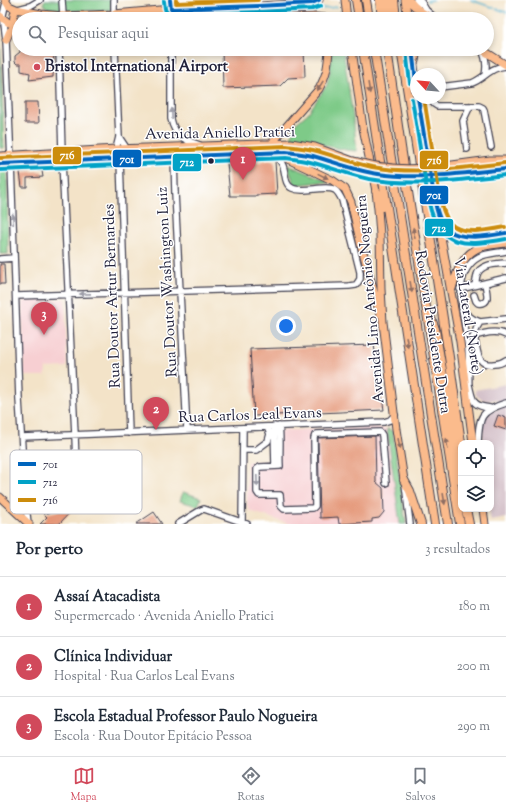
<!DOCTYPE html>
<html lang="pt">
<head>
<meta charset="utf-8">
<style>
	:root { --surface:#fff; --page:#f6f6f7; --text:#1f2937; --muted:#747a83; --line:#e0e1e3; --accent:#d1495b }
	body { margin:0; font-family:"Sorts Mill Goudy",serif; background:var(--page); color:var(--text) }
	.controls { position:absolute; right:12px; bottom:12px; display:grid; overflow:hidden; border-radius:8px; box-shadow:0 2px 6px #0003 }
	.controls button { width:36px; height:36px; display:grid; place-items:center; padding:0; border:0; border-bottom:1px solid var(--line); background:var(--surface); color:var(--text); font:20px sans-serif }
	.compass { position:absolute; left:410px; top:68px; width:36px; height:36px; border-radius:50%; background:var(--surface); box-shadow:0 2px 6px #0003; rotate:296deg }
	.you { position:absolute; left:286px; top:326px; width:14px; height:14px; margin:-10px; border:3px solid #fff; border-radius:50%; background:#1a73e8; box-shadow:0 0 0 6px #1a73e833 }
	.badge { display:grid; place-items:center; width:26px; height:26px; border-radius:50%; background:var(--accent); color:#fff; font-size:13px; font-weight:700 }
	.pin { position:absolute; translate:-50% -33px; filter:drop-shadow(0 1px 2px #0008) }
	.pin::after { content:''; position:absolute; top:21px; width:14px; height:12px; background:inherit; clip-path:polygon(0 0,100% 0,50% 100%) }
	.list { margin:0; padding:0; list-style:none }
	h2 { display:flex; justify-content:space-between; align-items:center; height:52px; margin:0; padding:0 16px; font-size:17px }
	h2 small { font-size:13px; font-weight:400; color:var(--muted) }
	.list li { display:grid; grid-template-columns:26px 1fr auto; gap:12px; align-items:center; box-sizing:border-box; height:60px; padding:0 16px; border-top:1px solid var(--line) }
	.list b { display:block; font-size:15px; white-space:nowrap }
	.list p { margin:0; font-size:13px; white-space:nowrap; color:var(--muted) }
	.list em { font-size:13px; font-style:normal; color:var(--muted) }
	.icon { flex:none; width:22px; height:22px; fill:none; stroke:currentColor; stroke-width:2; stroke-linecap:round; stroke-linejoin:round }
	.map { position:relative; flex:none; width:506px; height:524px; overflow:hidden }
	.search { position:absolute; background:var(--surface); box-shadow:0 2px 6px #0003; left:12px; right:12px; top:12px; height:44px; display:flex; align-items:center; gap:10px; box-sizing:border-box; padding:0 14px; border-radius:22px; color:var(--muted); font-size:15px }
	.sheet { height:232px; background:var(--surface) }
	nav { display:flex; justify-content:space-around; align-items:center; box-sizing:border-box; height:56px; border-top:1px solid var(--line); background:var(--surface); font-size:11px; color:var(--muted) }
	nav a { display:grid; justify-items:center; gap:2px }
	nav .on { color:var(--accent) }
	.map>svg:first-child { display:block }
	.built { fill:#f7cfd2 }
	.industrial { fill:#d2bdc6 }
	.green { fill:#7eca88; stroke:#507662 }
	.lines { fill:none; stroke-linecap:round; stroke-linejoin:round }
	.stream { stroke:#4eb0cd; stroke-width:1.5 }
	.building { fill:#e49474 }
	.minor-casing { stroke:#413f50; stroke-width:8 }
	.major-casing { stroke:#413f50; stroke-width:9 }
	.highway-casing { stroke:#413f50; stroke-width:10 }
	.minor { stroke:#fff; stroke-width:5.5 }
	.major { stroke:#fbbb8c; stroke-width:7 }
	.highway { stroke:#fbbb8c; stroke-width:8 }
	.major-bridge-casing { stroke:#413f50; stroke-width:9; stroke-linecap:butt }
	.major-bridge { stroke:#fbbb8c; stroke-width:7 }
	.bus-1-casing { stroke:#fff; stroke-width:7 }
	.bus-2-casing { stroke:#fff; stroke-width:7 }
	.bus-3-casing { stroke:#fff; stroke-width:7 }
	.bus-1 { stroke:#0065bd; stroke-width:4 }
	.bus-2 { stroke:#02a2c7; stroke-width:4 }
	.bus-3 { stroke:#cc8c0c; stroke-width:4 }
	.oneway { fill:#8e6e64 }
	.oneway2 { fill:#9c9ca7 }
	.poi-dot { fill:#d1495b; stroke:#fff; stroke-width:1.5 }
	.bus-dot { fill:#22223b; stroke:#fff; stroke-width:1.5 }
	.labels { text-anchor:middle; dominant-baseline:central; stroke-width:3; stroke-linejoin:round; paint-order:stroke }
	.poi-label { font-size:15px; font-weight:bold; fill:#22223b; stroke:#fff; text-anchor:start }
	.street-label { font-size:15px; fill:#22223b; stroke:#fff }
	.key { fill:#fff; stroke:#bdbdc4; stroke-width:1 }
	.key-label { font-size:11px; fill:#22223b }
	.line-badge { stroke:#fff; stroke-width:1.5 }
	.badge-label { font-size:11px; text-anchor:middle; font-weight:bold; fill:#fff }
</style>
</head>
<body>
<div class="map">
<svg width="506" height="524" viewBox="0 0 506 524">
	<rect width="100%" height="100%" fill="#fff"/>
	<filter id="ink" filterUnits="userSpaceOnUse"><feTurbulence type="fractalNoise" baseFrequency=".025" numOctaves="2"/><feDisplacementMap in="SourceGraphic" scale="8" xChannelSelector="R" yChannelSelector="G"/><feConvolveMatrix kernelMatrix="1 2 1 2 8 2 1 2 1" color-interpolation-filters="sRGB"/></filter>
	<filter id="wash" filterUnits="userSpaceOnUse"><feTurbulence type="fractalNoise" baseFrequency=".012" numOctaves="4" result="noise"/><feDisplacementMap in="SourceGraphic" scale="16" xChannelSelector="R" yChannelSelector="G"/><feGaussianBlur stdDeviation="0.9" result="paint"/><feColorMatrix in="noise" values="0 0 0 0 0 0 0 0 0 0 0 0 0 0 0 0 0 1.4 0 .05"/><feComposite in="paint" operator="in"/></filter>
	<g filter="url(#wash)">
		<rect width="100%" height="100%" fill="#f3e3c8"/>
		<path class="built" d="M65,299L67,367L46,368L45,376H24L22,303L23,301Z
			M372,427L389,429L406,524H290L250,511L247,505V462L273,461V431Z"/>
		<path class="industrial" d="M506,384V518L491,521L489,509H491V443H483V420L491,412L500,408L496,399L488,401L481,399L476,395L475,390Z"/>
		<path class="green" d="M45,0H110L111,10L73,11L47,8L43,3Z
			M0,27L4,148H0Z
			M332,49H343L353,117L357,151L346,150L291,138L294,125L308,113L327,85L330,71Z
			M287,165L326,180L328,183L321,182L295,185Z
			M0,167H7L8,254H0Z
			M387,429H389L393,432L406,524H400Z
			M183,492L201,498L198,506L180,501Z"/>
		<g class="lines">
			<path class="stream" d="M471,0L506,12
				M427,1L433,0
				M315,10L337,7"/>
		</g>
		<g id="blocks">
			<path class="building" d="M20,49H54L53,77L29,80L30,73L21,71V64H17L15,62V56L20,52Z
				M222,49H304L305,77L288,78L280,86L223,88Z
				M25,102H38L39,123H25Z
				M274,160L275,161L277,194L256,195V196H230L227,163L261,162V161Z
				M42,171L43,177L27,178V187H22L20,172Z
				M0,264H4L5,284H0Z
				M374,345L384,410L254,416L250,349Z
				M498,415L506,418V430L494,426Z
				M375,436L376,482L383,488L384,512L379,518L372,519V522L339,524L338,517L320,518L318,438Z
				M75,507L59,524H40L47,517L44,514Z
				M154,512L162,524H136Z"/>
		</g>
	</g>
	<g filter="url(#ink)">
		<use href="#blocks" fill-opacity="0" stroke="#413f50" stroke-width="1"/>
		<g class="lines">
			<g class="minor-casing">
				<path id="minor" d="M62,0L63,16
					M114,0V14
					M170,0L171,19
					M416,0L418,10L422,19
					M420,0L426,10L435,18
					M6,2L3,15L6,40L11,163L19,399L25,497L28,523
					M18,9L30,6L40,0
					M59,49L62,152
					M115,49L119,137L116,149
					M171,49V119C175,137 184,140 200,145
					M482,50C486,58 487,66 485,75
					M440,87L472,83C485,78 490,67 506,66
					M431,98L434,104L437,106H479L483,108L484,110L491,147
					M119,137L127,149
					M467,149L463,121L470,106
					M174,157L175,193L187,430
					M120,159L129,433
					M62,161L75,435L77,494
					M0,259L14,258
					M475,285C476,282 476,278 477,275C480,264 496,264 506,263
					M460,289L506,278
					M474,295L476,301L478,303C492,305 486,291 485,283
					M16,296L349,286L356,285L360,279V272L342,200C340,196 338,192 335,190C325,184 304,194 292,188C284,184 286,174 283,166C281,161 278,158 274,154
					M462,311L473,319L480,322L506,319
					M480,322C478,325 476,329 475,333C474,337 475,341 476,345C478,357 480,366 494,364C499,364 502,363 506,360
					M473,337C483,333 497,330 506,335
					M469,385C473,401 472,406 490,408
					M469,389C468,372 470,356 467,340C464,314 450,273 479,257C487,253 497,253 506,251
					M274,426L275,466
					M279,426C281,439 279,453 280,466L260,467L257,469V492L259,495H280L281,506L284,509L313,508L315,506L314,438L315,435L317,434L380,432L382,435L386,483
					M22,437L384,422L390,420L395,415
					M478,443C479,417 480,411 506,403
					M243,450H256L268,441L270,434L267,427
					M405,484L410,524
					M17,513L25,498
					M242,523L243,428
					M178,524L201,510L204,509L247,524"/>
			</g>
			<g class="major-casing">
				<path id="major" d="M5,0L9,6L16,9L41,14L63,16L114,14L171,9L258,6L312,3L319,0
					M345,0L347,19
					M405,0L408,19
					M409,0C415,9 425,14 434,19
					M0,16L9,23L17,26
					M249,19L315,17L335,19
					M6,40L10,31L16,26C12,20 13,15 16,9
					M352,49L363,128L376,191L378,209L380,235L381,289L383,322L396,429L404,480
					M412,49L416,82
					M481,49L506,65
					M415,61L416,55L419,49
					M418,98L434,198L460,342L473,443
					M272,143L319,89C327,74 328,66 329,49
					M277,154L332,180L345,189L351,202L361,245L380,314
					M0,156L116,149L291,143L315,147L353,161
					M0,164L286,152C309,154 330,162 352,169
					M437,167L490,160H506
					M438,176L506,169
					M439,217C441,221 444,226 448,230C461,241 490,236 506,233
					M452,289C456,272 463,253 481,247C489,245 498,244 506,243
					M0,497L29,524
					M483,509L485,524"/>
			</g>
			<g class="highway-casing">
				<path id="highway" d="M356,0L359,19
					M366,0L369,19
					M380,0L382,19
					M388,0L389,19
					M394,0L396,19
					M363,49L435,524
					M374,49L448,524
					M387,49L401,147L460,524
					M401,49L449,357L461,443
					M376,191L381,199L382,207
					M430,316L435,329L461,480
					M404,480L410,491L421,524
					M466,509L469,524"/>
			</g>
			<use href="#minor" class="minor"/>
			<use href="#major" class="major"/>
			<use href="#highway" class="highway"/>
			<g class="major-bridge-casing">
				<path id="major-bridge" d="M353,161C363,163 373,166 384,167C402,170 420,169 437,167
					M352,169C383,177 407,177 438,176"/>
			</g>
			<use href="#major-bridge" class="major-bridge"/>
			<g class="bus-1-casing">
				<path id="bus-1" d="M170,0L171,9L258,6L312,3L319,0
					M412,49L416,82
					M418,98L435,202C437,212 440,224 448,230C462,241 489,236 506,233
					M0,164L286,152C295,153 304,154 313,156C335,162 356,171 378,174C421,180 463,173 506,169"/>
			</g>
			<g class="bus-2-casing">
				<path id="bus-2" d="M164,1C165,7 164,13 171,15L258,12L312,9L321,6
					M406,50L410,83
					M412,99L429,203C439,249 467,246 506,239
					M0,170L286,158C294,159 302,160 310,162C330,167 349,175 369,179C414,187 460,180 506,175"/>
			</g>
			<g class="bus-3-casing">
				<path id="bus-3" d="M176,0V3L258,0
					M424,98L440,197C442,206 444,216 450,223C461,236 490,230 505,227
					M0,158L286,146C295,147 304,148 313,150C333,155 352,163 372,167C416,175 461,168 505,163"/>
			</g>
			<use href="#bus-1" class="bus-1"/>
			<use href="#bus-2" class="bus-2"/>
			<use href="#bus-3" class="bus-3"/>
		</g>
		<defs><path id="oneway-solid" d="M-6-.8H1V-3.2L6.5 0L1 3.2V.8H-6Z"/></defs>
		<g class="oneway">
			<use href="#oneway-solid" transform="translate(320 86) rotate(122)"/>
			<use href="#oneway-solid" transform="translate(369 88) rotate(81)"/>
			<use href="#oneway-solid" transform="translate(323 176) rotate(26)"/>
			<use href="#oneway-solid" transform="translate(414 233) rotate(-99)"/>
			<use href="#oneway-solid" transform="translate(411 287) rotate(81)"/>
			<use href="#oneway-solid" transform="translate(407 342) rotate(81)"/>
			<use href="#oneway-solid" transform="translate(399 444) rotate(81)"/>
			<use href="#oneway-solid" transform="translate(447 444) rotate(-99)"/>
			<use href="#oneway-solid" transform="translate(444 499) rotate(81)"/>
		</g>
		<g class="oneway2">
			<use href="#oneway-solid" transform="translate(172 114) rotate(-92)"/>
			<use href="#oneway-solid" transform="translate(13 219) rotate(-92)"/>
			<use href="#oneway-solid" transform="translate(85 294) rotate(179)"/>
			<use href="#oneway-solid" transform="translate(257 481) rotate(88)"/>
		</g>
	</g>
	<circle class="poi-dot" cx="37" cy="67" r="4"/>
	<circle class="bus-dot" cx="211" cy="161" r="3.5"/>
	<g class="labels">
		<g class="poi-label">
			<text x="45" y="67">Bristol International Airport</text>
		</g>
		<g class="street-label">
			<text transform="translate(220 134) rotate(-1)">Avenida Aniello Pratici</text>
			<text transform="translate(168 282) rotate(-93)">Rua Doutor Washington Luiz</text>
			<text transform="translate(113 296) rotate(-92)">Rua Doutor Artur Bernardes</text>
			<text transform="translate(371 299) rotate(-95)">Avenida Lino Antônio Nogueira</text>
			<text transform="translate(467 316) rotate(81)">Via Lateral (Norte)</text>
			<text transform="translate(432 332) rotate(81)">Rodovia Presidente Dutra</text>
			<text transform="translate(250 416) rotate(-2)">Rua Carlos Leal Evans</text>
		</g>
	</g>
	<rect x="10" y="450" width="132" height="64" rx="6" class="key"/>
	<rect x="18" y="462" width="18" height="4" fill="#0065bd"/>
	<rect x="18" y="480" width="18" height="4" fill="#02a2c7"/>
	<rect x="18" y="498" width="18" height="4" fill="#cc8c0c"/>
	<g class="key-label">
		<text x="43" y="468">701</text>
		<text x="43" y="486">712</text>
		<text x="43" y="504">716</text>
	</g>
	<g class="line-badge">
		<rect x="52" y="146" width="30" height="19" rx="4" fill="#cc8c0c"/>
		<rect x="112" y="149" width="30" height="19" rx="4" fill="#0065bd"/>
		<rect x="419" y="150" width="30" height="20" rx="4" fill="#cc8c0c"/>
		<rect x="172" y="153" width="30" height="19" rx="4" fill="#02a2c7"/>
		<rect x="419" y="185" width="30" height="20" rx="4" fill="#0065bd"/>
		<rect x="424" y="218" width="30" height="19" rx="4" fill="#02a2c7"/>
	</g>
	<g class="badge-label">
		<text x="67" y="159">716</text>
		<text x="127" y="163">701</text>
		<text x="434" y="164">716</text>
		<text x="187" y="166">712</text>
		<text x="434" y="199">701</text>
		<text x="439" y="232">712</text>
	</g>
</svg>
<div class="controls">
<button><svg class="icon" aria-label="locate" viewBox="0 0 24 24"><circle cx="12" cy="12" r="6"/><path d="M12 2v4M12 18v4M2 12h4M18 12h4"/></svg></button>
<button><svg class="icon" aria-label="layers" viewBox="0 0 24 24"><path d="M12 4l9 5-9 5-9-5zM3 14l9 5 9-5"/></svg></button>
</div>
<svg class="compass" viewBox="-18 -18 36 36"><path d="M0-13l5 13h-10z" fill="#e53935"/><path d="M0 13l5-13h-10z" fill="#747a83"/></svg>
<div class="you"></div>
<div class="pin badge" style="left:243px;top:180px">1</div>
<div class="pin badge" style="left:156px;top:430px">2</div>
<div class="pin badge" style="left:44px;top:335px">3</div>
<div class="search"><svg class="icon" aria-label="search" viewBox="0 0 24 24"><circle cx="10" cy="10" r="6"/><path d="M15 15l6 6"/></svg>Pesquisar aqui</div>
</div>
<section class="sheet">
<h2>Por perto<small>3 resultados</small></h2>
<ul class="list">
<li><span class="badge">1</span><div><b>Assaí Atacadista</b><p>Supermercado · Avenida Aniello Pratici</p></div><em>180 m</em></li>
<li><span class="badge">2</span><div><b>Clínica Individuar</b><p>Hospital · Rua Carlos Leal Evans</p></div><em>200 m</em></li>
<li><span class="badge">3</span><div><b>Escola Estadual Professor Paulo Nogueira</b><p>Escola · Rua Doutor Epitácio Pessoa</p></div><em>290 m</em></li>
</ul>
</section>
<nav>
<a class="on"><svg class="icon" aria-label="map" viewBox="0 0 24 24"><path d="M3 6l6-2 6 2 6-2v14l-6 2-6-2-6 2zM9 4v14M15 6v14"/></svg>Mapa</a>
<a><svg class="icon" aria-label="directions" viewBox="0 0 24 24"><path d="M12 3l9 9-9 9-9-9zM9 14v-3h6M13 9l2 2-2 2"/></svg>Rotas</a>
<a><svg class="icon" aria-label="saved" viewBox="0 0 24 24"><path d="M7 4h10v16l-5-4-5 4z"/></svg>Salvos</a>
</nav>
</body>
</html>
